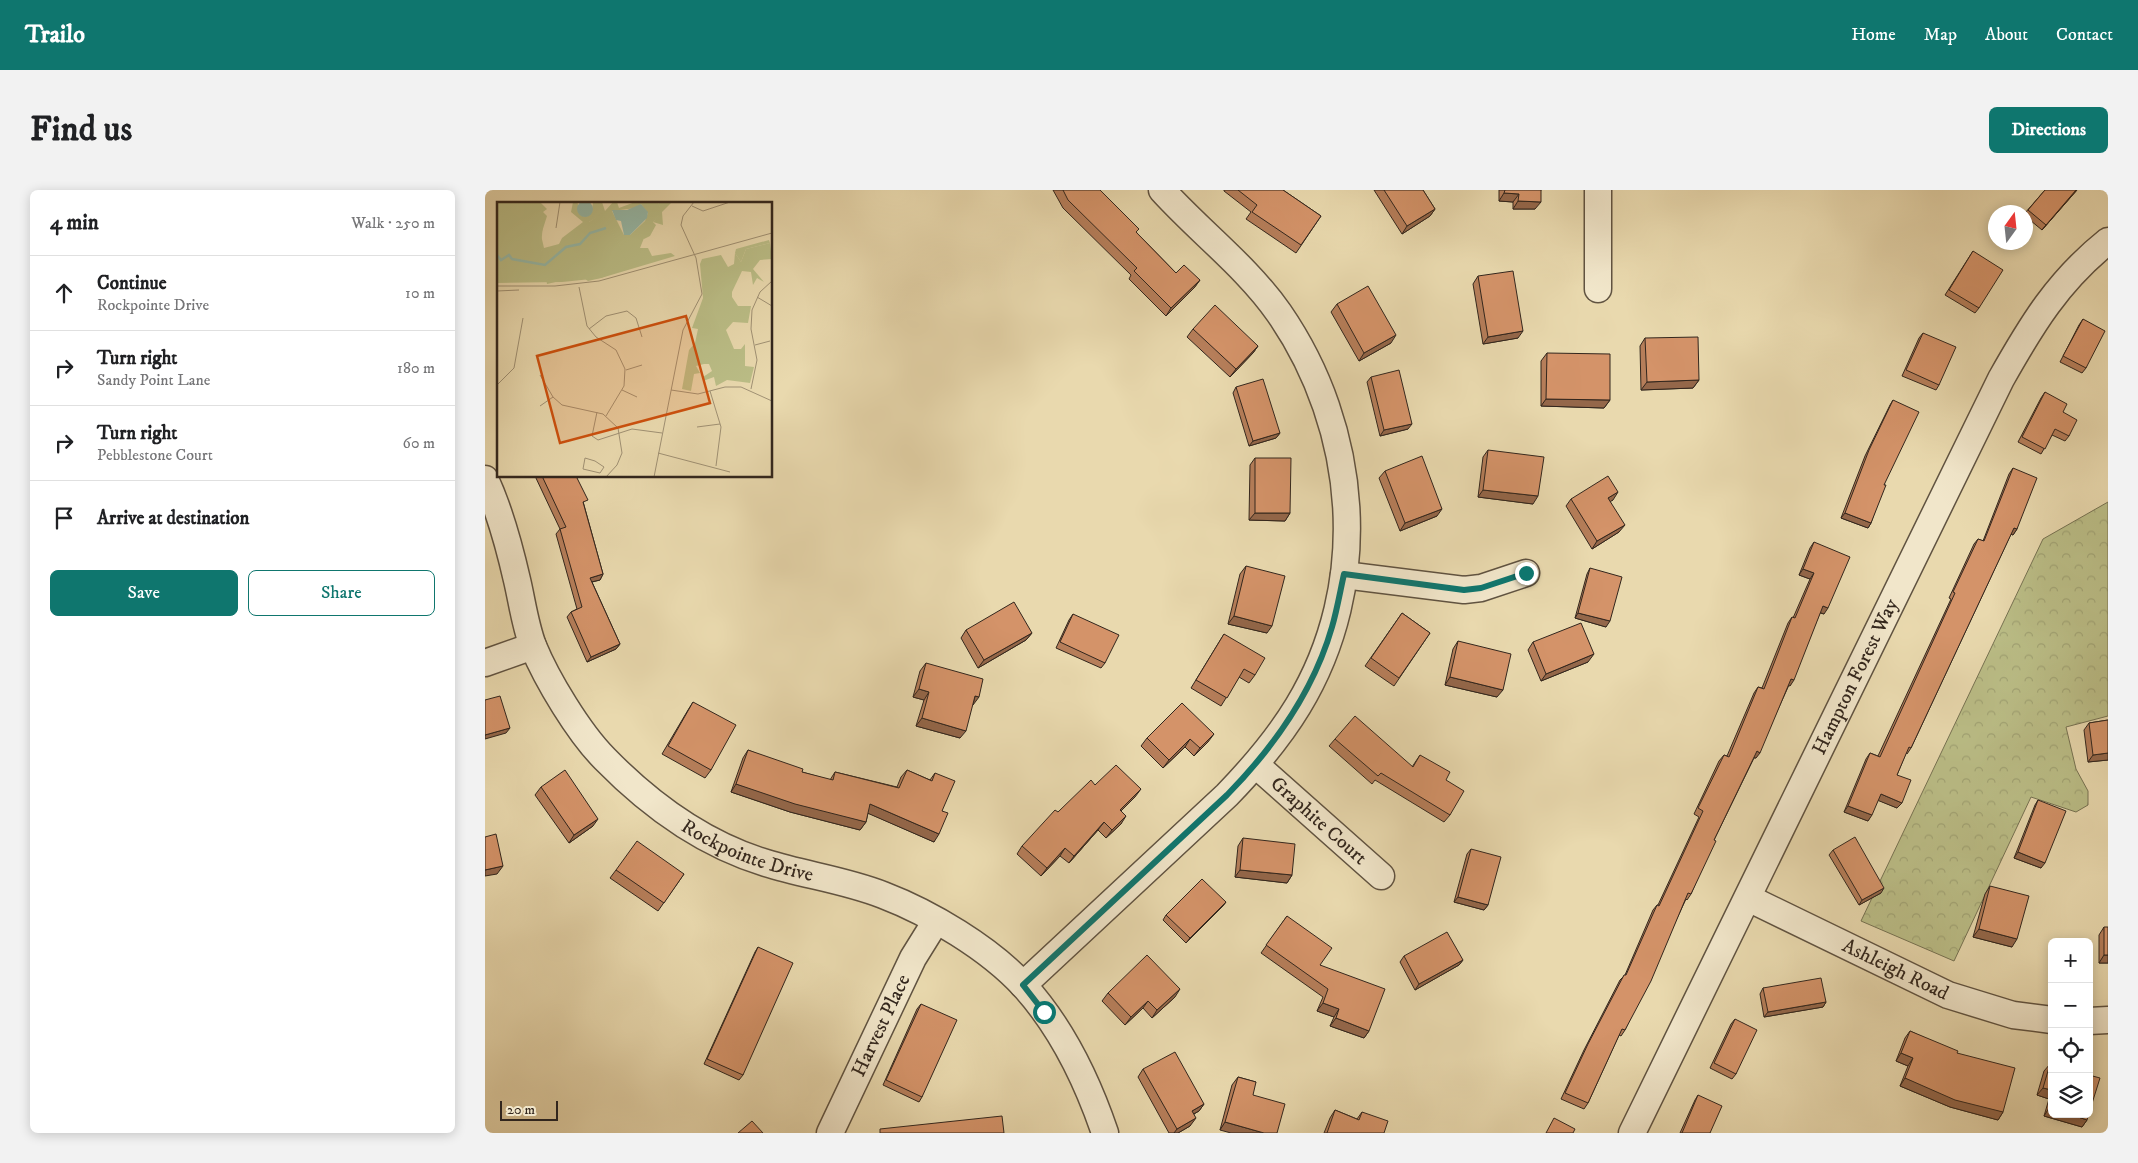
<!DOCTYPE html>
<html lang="en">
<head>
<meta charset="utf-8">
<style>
	:root { --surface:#fff; --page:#f2f2f2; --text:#202124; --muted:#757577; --line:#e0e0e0; --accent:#0f766e }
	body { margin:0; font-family:"IM FELL DW Pica",serif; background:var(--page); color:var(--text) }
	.controls { position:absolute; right:15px; bottom:15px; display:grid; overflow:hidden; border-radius:8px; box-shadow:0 2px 12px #0003 }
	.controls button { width:45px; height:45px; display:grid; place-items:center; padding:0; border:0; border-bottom:1px solid var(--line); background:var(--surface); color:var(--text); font:25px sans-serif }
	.compass { position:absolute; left:1503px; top:15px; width:45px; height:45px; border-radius:50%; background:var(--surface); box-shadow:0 2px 12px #0003; rotate:15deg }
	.scale { position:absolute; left:15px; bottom:12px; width:58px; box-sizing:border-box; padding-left:5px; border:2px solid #32261d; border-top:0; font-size:14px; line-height:18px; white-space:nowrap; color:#32261d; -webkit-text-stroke:4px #f1e6ca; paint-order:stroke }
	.stop { position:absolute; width:15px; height:15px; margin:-11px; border:4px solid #0f766e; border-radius:50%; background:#fff }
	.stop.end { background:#0f766e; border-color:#fff; box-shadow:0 1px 5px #0008 }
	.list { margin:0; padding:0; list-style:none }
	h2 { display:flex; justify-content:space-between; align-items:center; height:65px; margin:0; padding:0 20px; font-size:21px }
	h2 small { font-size:16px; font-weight:400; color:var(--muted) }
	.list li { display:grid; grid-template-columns:32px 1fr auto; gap:15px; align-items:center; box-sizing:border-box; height:75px; padding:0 20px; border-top:1px solid var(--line) }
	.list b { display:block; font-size:19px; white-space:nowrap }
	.list p { margin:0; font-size:16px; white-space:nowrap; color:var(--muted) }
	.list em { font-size:16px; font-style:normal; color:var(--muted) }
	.actions { display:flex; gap:10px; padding:15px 20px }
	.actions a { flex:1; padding:11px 0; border:1px solid var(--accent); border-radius:8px; text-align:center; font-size:18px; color:var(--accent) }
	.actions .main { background:var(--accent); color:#fff }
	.icon { flex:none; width:28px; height:28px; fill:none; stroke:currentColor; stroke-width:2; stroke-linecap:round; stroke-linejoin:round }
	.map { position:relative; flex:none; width:1623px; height:943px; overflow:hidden; border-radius:8px }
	header { display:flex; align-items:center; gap:30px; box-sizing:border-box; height:70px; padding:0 25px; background:var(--accent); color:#fff }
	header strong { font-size:24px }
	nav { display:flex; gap:28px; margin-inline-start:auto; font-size:18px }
	.intro { display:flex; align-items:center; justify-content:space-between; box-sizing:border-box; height:120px; padding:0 30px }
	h1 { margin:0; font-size:35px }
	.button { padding:12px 22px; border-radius:8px; background:var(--accent); color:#fff; font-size:18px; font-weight:700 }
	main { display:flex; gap:30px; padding:0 30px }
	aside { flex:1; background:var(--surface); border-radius:8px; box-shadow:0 2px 12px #0003 }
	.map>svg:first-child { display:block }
	.forest { fill:url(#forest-crowns); stroke:#767252 }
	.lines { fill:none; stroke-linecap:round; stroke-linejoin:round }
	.minor-casing { stroke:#605341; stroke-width:29 }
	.minor { stroke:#f1e6ca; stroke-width:26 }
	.wall { fill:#b67e5a; stroke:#32261d }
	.shaded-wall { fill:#94674a; stroke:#32261d }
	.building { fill:#d49369; stroke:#32261d }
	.route { stroke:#0f766e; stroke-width:6 }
	.labels { text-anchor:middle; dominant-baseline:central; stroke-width:4; stroke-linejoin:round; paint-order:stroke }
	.street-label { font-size:20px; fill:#32261d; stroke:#f1e6ca }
	.inset-river { fill:none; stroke:#97baa9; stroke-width:2.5 }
	.inset-road { fill:none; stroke:#a09174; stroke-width:1 }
	.view { fill:#cd510f; fill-opacity:0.15; stroke:#cd510f; stroke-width:2.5 }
	.inset-edge { fill:none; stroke:#32261d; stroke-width:2.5 }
</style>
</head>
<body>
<header>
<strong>Trailo</strong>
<nav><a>Home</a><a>Map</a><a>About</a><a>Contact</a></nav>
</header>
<div class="intro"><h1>Find us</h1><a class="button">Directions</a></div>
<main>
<aside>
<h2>4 min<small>Walk · 250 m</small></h2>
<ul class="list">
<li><svg class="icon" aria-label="ahead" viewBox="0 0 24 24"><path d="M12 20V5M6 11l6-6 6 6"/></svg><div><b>Continue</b><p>Rockpointe Drive</p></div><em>10 m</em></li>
<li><svg class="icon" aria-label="right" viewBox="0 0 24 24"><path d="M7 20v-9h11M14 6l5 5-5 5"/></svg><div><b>Turn right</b><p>Sandy Point Lane</p></div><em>180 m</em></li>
<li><svg class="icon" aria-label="right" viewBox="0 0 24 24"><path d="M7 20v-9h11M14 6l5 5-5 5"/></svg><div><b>Turn right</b><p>Pebblestone Court</p></div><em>60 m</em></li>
<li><svg class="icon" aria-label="arrive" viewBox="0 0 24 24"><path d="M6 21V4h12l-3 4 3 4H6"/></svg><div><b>Arrive at destination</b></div></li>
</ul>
<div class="actions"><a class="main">Save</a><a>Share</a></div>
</aside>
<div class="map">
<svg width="1623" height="943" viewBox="0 0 1623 943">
	<defs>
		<pattern id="forest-crowns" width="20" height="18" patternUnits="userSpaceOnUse" patternTransform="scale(1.25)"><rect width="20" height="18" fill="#bbbe87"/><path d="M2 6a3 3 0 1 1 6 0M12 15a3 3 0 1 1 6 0" fill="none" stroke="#a1a374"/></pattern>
	</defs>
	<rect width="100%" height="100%" fill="#e9d9ae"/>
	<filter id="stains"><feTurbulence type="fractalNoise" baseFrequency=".004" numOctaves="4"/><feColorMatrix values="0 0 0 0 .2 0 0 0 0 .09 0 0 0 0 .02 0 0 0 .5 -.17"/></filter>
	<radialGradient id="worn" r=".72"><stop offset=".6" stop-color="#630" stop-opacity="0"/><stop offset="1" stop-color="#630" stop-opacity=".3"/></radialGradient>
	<path class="forest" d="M1623,312V526L1581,537L1591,579L1603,601V615L1591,622L1546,607L1469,771L1376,731L1558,349Z"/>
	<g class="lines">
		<g class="minor-casing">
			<g id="minor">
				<path d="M1113,0V99"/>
				<path id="s1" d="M0,289C15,321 24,355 32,390C37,411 40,435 48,456C62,490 94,543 120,569C166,616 218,654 281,673C319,685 360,690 398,705C445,723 504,758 539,796C577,838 602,890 620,943"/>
				<path d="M859,385L979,400L996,398L1041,383"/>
				<path d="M0,473L48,456"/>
				<path id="s2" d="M771,575L896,686"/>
				<path id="s3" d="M1263,708L1463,805L1528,825L1567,830"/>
				<path d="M538,795L742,605C769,577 793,549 813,516C887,394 874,239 794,123C762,77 715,42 677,0"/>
				<path d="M1604,831L1623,830"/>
				<path id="s4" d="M345,943L428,768L451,731"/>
				<path id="s5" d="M1147,943L1516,189C1547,134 1573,91 1623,51"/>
			</g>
		</g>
		<use href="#minor" class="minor"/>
	</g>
	<path class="wall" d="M568,0H615L652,43L691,83L715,90L709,98L681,126L644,89L646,85L578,18Z
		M739,0H798L836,26L811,63L761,29L766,22L739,1Z
		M889,0H938L950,19L945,26L917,44Z
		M1014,0H1056L1050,19H1028V12L1014,11Z
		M1560,0H1592L1557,40L1540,26V23Z
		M1488,61L1494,118L1490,123L1460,105Z
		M993,86L1033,148L998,154L988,94Z
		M852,114L906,153L874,171L846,122Z
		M1598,129L1601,178L1597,183L1575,172L1594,135Z
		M708,139L773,156L768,163L745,187L702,147Z
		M1438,143L1454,195L1451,200L1417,186L1434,148Z
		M1160,148L1214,190L1208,198L1156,200L1155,156Z
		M1062,163L1125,210L1119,218L1056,216V171Z
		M886,187L923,239L895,246L882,192Z
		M751,197L795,243L791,248L764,256L748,203Z
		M1560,202L1578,222L1584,246L1580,251L1567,245L1556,264L1533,252L1556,208Z
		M1408,210L1399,295L1386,333L1383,338L1356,328L1380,266L1405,215Z
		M1003,260L1048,314L993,307L998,267Z
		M770,268L805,323L800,331L764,330L765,275Z
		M1528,278L1532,339L1528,345L1526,344L1426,558L1422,564L1421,563L1412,585V618L1393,610L1383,631L1359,622L1381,569L1385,563L1393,566L1466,409L1464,408L1489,354L1493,349L1498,351L1524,284Z
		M900,281L952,326L915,341L894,288Z
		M50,286H91L118,384L115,390L107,392L135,454L131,459L102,472L82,427L86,422L92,419L71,344L75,339Z
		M1086,309L1128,310L1125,311L1134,342L1107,359L1081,316Z
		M1329,352L1339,424L1335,423L1305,496L1304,495L1271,568H1269L1229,650L1206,704L1202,710L1201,709L1140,840L1136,846L1134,845L1103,913L1099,919L1076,909L1099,860L1135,790L1140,785L1168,720L1172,715H1173L1214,627L1209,624L1234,571L1239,565L1242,566L1269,503L1273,497L1277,498L1303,433L1307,427L1308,428L1325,389L1314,385L1325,358Z
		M761,376L782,443L743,434L755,384Z
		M1105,378L1121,437L1090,428L1102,384Z
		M917,423L945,443L909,496L880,476Z
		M588,424L620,473L616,478L571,458L584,430Z
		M481,440L547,443L541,450L493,478L476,448Z
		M739,444L770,485L764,493L754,487L736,516L706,498Z
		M973,451L1012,507L960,495L968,459Z
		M1048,452L1103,472L1056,491L1043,460Z
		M441,473L475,548L431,536L439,510L428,507L435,481Z
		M208,512L226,580L220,588L177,564L203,520Z
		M697,513L723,552L709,566L700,557L678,578L656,556L662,548Z
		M1623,530V570L1603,572L1599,540L1604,533Z
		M850,549L927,577L935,565L965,625L959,632L890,590L887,594L844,556Z
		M263,560L317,582L345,590L350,582L412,597L416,587L422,580L445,590L450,583L457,621L449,652L383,623L381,632L375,640L305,622L246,602L258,568Z
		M610,595L650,607L636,621V634L621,648L613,640L584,673L575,666L556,686L532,664L537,656L573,622Z
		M56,597L108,636L84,653L50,605Z
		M1553,610L1556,678L1529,668L1550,615Z
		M758,648L807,685L802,693L750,687L753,656Z
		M986,659L1003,715L999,720L969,712L982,664Z
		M1348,660L1396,703L1374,715L1344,665Z
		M131,680L199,684L173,721L125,688Z
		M1505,696L1527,757L1488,747L1500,704Z
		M741,712L737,717L701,753L678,730L681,725Z
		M802,726L835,775L884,841L879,848L845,836L849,827L832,821L838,807L776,763Z
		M1619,737L1623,773H1614V745Z
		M273,757L258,885L254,890L219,874L270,762Z
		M919,766L978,770L974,775L930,800L915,772Z
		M1278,798L1341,812L1338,817L1279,827L1275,804Z
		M623,803L690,807L667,828L658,818L640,835L617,811Z
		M436,814L437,907L434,912L398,895L432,819Z
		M1250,829L1251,884L1247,889L1225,878L1246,834Z
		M1425,841L1472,863L1518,922L1513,930L1465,917L1415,896L1423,876L1411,871L1420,848Z
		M1565,874H1567V924L1602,930L1597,937L1559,926L1564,909L1552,905L1559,881Z
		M658,879L719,914L714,921L709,924L705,936L693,943H684L653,887Z
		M753,887L771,892L735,940L747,895Z
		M1213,905L1225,943H1195L1210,910Z
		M850,920L872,929L877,922L899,943H839L845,928Z"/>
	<path class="shaded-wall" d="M1591,0H1592L1557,40L1561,35Z
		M1019,3L1034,4L1028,12L1014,11Z
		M1033,11L1056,12L1050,19H1028Z
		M950,19L945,26L917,44L922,36Z
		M715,90L709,98L681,126L686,118Z
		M1038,141L1033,148L998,154L1003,147Z
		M911,145L906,153L874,171L879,163Z
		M773,156L768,163L745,187L751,179Z
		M1214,190L1208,198L1156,200L1162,192Z
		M1061,209L1125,210L1119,218L1056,216Z
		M927,234L923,239L895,246L899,240Z
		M795,243L791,248L764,256L768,251Z
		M998,300L1053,306L1048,314L993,307Z
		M1133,302L1128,310L1118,316L1123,308Z
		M957,319L952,326L915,341L920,333Z
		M770,323H805L800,331L764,330Z
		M1360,323L1386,333L1383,338L1356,328Z
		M1140,335L1134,342L1107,359L1112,351Z
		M1529,338L1532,339L1528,345L1525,344Z
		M1318,379L1329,383L1325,389L1314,385Z
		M118,384L115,390L102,393L105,388Z
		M1338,416L1343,418L1339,424L1334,422Z
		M1093,423L1125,431L1121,437L1090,428Z
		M749,426L787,436L782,443L743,434Z
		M547,443L541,450L493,478L499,470Z
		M135,454L131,459L102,472L106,467Z
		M1109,464L1103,472L1056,491L1061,484Z
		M965,487L1018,500L1012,507L960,495Z
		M1306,489L1309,490L1305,496L1302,495Z
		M434,499L444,502L439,510L428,507Z
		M490,506L494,507L488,515Z
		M437,528L481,541L475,548L431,536Z
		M25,538L21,543L0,549V545Z
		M729,544L723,552L709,566L715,558Z
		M705,549L700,557L678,578L684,570Z
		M1272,561L1275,563L1271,568L1267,567Z
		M1623,563V570L1603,572L1608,565Z
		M251,594L381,632L375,640L305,622L246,602Z
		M656,599L650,607L630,627L635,620Z
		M1396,604L1417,613L1412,618L1392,610Z
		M385,614L454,644L449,652L380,622Z
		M1363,616L1387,625L1383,631L1359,622Z
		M641,626L636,634L621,648L627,640Z
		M113,629L108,636L84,653L89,645Z
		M619,632L613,640L584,673L589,666Z
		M580,658L575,666L556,686L562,678Z
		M1533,662L1560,673L1556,678L1529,668Z
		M18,676L12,684L0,686V680Z
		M755,680L807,685L802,693L750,687Z
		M1399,698L1396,703L1374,715L1377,710Z
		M973,707L1003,715L999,720L969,712Z
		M741,712L737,717L701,753L705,748Z
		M1494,739L1532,749L1527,757L1488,747Z
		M1619,765H1623V773H1614Z
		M978,770L974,775L930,800L934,794Z
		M695,799L690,807L667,828L672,820Z
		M663,811L658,818L640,835L646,827Z
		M1341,812L1338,817L1279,827L1283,822Z
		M838,813L854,819L849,827L832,821Z
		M851,828L884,841L879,848L845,836Z
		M1416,863L1428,868L1423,876L1411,871Z
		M1420,888L1518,922L1513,930L1465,917L1415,896Z
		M1558,898L1567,900V905L1564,909L1552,905Z
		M719,914L714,921L701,928L707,921Z
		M1564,918L1567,919V924H1584L1602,930L1597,937L1559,926Z
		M711,928L705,936L693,943H689L692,939Z
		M740,932L779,943H746L735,940Z"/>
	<path class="building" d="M578,0H615L654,39L651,42L691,83L699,75L715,90L686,118L649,81L652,78L583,10Z
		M753,0H798L836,26L816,55L767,22L772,15Z
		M899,0H938L950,19L922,36Z
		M1020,0H1056V12L1033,11L1034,4L1019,3Z
		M1560,0H1591L1561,35L1543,20Z
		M1488,61L1518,80L1494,118L1464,100Z
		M1028,81L1038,141L1003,147L993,86Z
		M883,96L911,145L879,163L852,114Z
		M730,115L773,156L751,179L708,139Z
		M1598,129L1620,141L1601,178L1578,166Z
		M1438,143L1471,157L1454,195L1421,180Z
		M1213,147L1214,190L1162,192L1160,148Z
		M1062,163L1125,164V210L1061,209Z
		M914,180L927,234L899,240L886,187Z
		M778,189L795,243L768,251L751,197Z
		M1560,202L1582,214L1578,222L1592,230L1584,246L1570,239L1560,259L1537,247Z
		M1408,210L1434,222L1399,295H1401L1386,333L1360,323L1384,260Z
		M1003,260L1059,267L1053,306L998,300Z
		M937,266L957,319L920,333L900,281Z
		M770,268H806L805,323H770Z
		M1528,278L1552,288L1532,339L1529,338L1426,558L1424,557L1412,585L1426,590L1417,613L1396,604L1387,625L1363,616L1385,563L1395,567L1470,403L1468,402L1493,349L1499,351Z
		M57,286H91L103,310L98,312L118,384L105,388L135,454L106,467L86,422L97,417L75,339L81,337Z
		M1123,286L1133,302L1123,308L1140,335L1112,351L1086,309Z
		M1329,352L1365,367L1343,418L1338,416L1309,490L1306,489L1275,563L1272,561L1229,650L1231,651L1206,704L1203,703L1166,791L1140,840L1137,839L1103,913L1080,903L1103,854L1139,785H1141L1172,715L1174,716L1218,621L1213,618L1239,565L1244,567L1273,497L1279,499L1307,427L1310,428L1329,383L1318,379Z
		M761,376L800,386L787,436L749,426Z
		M1105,378L1137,387L1125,431L1093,423Z
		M529,412L547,443L499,470L481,440Z
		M917,423L945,443L914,488L886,468Z
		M588,424L634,445L620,473L575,452Z
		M1096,433L1109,464L1061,484L1048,452Z
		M739,444L780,468L770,485L759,479L742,508L711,490Z
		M973,451L1026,464L1018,500L965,487Z
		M441,473L498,489L494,507L490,506L481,541L437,528L444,502L434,499Z
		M15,506L25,538L0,545V510Z
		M208,512L251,535L226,580L183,556Z
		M697,513L729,544L715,558L705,549L684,570L662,548Z
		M870,526L928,577L935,565L965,582L961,590L979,601L965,625L896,583L893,586L850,549Z
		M1623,530V563L1608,565L1604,533Z
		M263,560L318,579L317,582L348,590L350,582L414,598L422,580L447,591L450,583L470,591L457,621L463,623L454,644L385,614L381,632L310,614L251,594Z
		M631,575L656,599L635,620L641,626L627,640L619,632L589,666L580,658L562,678L537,656L570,620L573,622L606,590L610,595Z
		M80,580L113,629L89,645L56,597Z
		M1553,610L1581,621L1560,673L1533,662Z
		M11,644L18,676L0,680V647Z
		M1370,647L1399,698L1377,710L1348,660Z
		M758,648L810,654L807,685L755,680Z
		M152,651L199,684L179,713L131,680Z
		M986,659L1016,667L1003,715L973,707Z
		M717,689L741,712L705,748L681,725Z
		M1505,696L1544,706L1532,749L1494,739Z
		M802,726L847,758L835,775L900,799L884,841L851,828L854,819L838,813L843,799L781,755Z
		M1619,737H1623V765H1619Z
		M962,742L978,770L934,794L919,766Z
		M273,757L308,773L258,885L222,869Z
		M662,765L695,799L672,820L663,811L646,827L623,803Z
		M1336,788L1341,812L1283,822L1278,798Z
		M436,814L472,830L437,907L401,890Z
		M1250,829L1272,840L1251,884L1229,873Z
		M1425,841L1473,861L1472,863L1530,878L1518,922L1470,910L1420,888L1428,868L1416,863Z
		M690,862L719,914L707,921L711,928L692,939L658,879Z
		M1565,874H1567V900L1558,898Z
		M1604,885L1615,888L1604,923Z
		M753,887L771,892L768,905L800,914L792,943H779L740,932Z
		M1213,905L1237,916L1225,943H1197Z
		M1567,909V919L1564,918Z
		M850,920L874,930L877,922L903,931L899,943H842Z
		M1584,924H1604L1602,930Z
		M517,926L519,943H395V939Z
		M1069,928L1090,939L1088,943H1061Z
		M267,931L278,943H253Z"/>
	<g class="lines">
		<path class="route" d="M559,822L538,795L742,605C789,557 828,503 847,437C852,420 855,402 859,384L979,400L996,398L1041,383"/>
	</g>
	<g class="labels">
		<g class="street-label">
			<text stroke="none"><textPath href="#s5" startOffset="508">Hampton Forest Way</textPath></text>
			<text stroke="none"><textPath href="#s2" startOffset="84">Graphite Court</textPath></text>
			<text stroke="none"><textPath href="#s1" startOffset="481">Rockpointe Drive</textPath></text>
			<text stroke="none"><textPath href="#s3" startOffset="164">Ashleigh Road</textPath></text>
			<text stroke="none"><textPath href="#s4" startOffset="119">Harvest Place</textPath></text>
		</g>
	</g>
	<g transform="translate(12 12)">
		<rect width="275" height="275" fill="#e9d9ae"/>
		<path d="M76,0H80L87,15L95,10L96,0H105L108,9L116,0H120L122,6L138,0H161L165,10L156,20L159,23L153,34L147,37L141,33L123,45L105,12L92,20H86L74,10ZM144,2L151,11L148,19L133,33H127L115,9L139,6ZM272,38L273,41L249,47L244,60L238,51L239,47Z" fill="#bbbe87" fill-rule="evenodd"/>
		<path d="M36,0H43L50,7L46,10L50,14L44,33L47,46L62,42L65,36L86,20H92L105,11L123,44L140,32L147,36L143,46H151L155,54L174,51L178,54L104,76L91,79L84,74L50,82ZM161,0H175L165,10L166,23L156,20L164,10ZM273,41L275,57L263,58L256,67L267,80L260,76L256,83L254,70L245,69L235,90V95L241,104H254L251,121L236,120L229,128L237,147H244L248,142V164L257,165L253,181L230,178L219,184L217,175L206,179V175L215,169L212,162H207L199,164L203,171L197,172L194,189L185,187L192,148L198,141L201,127L195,126L206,96L203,62L205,57L224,53L231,65L237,62L238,51L244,60L249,47Z" fill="#bbbe87"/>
		<path d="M0,0H42L47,13L44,43L45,50L52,51L105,11L132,65L104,76L65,80L0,81Z" fill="#bbbe87"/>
		<path d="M80 7a8 8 0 1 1 16 0a8 8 0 1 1-16 0ZM144,2L151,10L150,16L133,33H127L124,19L119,18L115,8H130Z" fill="#97baa9"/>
		<path class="inset-river" d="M0,53L4,58L12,53L15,57L48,63L69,45L83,42L93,31L109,26"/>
		<path class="inset-road" d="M195,4L206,9L233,0M59,26L63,0M0,84H58L102,79L275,31M82,85L90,124L99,135L119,148L128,167L127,184L109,214M0,89L22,88M260,95L275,104M92,127L109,114L130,109L139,116L145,135M258,143L273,139M129,168L145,163M43,173L56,195L65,203L106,212L121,226L125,251L120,263L109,275M0,183L17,166L26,116M254,187L260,158L254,127L255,108L263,90L275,79M125,188L140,195M174,188L201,192L228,185H244L275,199M213,189L224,225L219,264M43,204L56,195M100,210L95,234L101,238L135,227L165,231M200,225L223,222M161,251L233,270M88,256L98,259L107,265L103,271L86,267ZM157,275L186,128L205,92L199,56L184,23L186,14L197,0"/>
		<path class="view" d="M189,114L213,201L63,241L40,154Z"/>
		<rect width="275" height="275" class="inset-edge"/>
	</g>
	<rect width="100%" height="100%" filter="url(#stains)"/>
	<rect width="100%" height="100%" fill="url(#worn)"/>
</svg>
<div class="controls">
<button>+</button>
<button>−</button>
<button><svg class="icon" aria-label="locate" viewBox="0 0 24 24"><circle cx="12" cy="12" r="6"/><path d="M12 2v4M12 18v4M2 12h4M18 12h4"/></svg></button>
<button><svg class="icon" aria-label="layers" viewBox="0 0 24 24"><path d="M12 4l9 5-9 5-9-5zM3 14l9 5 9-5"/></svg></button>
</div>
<svg class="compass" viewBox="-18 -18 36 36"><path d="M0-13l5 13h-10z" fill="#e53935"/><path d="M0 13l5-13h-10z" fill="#757577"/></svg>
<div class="scale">20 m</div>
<div class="stop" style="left:559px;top:822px"></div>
<div class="stop end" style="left:1041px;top:383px"></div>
</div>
</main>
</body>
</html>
